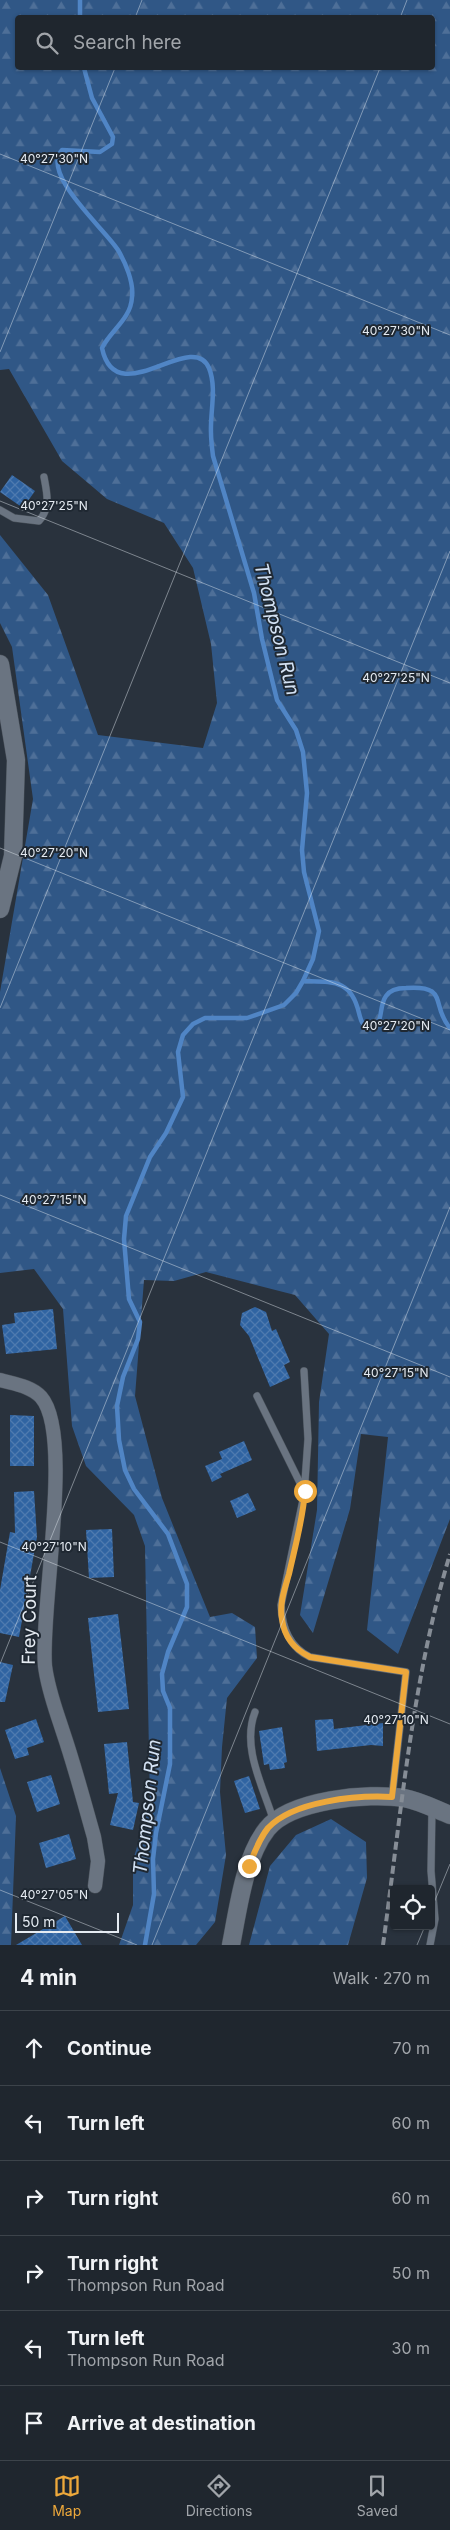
<!DOCTYPE html>
<html lang="en">
<head>
<meta charset="utf-8">
<style>
	:root { --surface:#1f262e; --page:#2c323a; --text:#f1f3f6; --muted:#a1a5aa; --line:#3c434a; --accent:#eda83b }
	body { margin:0; font-family:Inter,sans-serif; background:var(--page); color:var(--text) }
	.controls { position:absolute; right:15px; bottom:15px; display:grid; overflow:hidden; border-radius:5px; box-shadow:0 1px 4px #0004 }
	.controls button { width:45px; height:45px; display:grid; place-items:center; padding:0; border:0; border-bottom:1px solid var(--line); background:var(--surface); color:var(--text); font:25px sans-serif }
	.scale { position:absolute; left:15px; bottom:12px; width:104px; box-sizing:border-box; padding-left:5px; border:2px solid #e5ebf2; border-top:0; font-size:14px; line-height:18px; white-space:nowrap; color:#e5ebf2; -webkit-text-stroke:4px #1f2832; paint-order:stroke }
	.stop { position:absolute; width:15px; height:15px; margin:-11px; border:4px solid #eda83b; border-radius:50%; background:#fff }
	.stop.end { background:#eda83b; border-color:#fff; box-shadow:0 1px 5px #0008 }
	.list { margin:0; padding:0; list-style:none }
	h2 { display:flex; justify-content:space-between; align-items:center; height:65px; margin:0; padding:0 20px; font-size:21px }
	h2 small { font-size:16px; font-weight:400; color:var(--muted) }
	.list li { display:grid; grid-template-columns:32px 1fr auto; gap:15px; align-items:center; box-sizing:border-box; height:75px; padding:0 20px; border-top:1px solid var(--line) }
	.list b { display:block; font-size:19px; white-space:nowrap }
	.list p { margin:0; font-size:16px; white-space:nowrap; color:var(--muted) }
	.list em { font-size:16px; font-style:normal; color:var(--muted) }
	.icon { flex:none; width:28px; height:28px; fill:none; stroke:currentColor; stroke-width:2; stroke-linecap:round; stroke-linejoin:round }
	.map { position:relative; flex:none; width:450px; height:1945px; overflow:hidden }
	.search { position:absolute; background:var(--surface); box-shadow:0 1px 4px #0004; left:15px; right:15px; top:15px; height:55px; display:flex; align-items:center; gap:12px; box-sizing:border-box; padding:0 18px; border-radius:5px; color:var(--muted); font-size:19px }
	.sheet { height:515px; background:var(--surface) }
	nav { display:flex; justify-content:space-around; align-items:center; box-sizing:border-box; height:70px; border-top:1px solid var(--line); background:var(--surface); font-size:14px; color:var(--muted) }
	nav a { display:grid; justify-items:center; gap:2px }
	nav .on { color:var(--accent) }
	.map>svg:first-child { display:block }
	.forest { fill:url(#forest-firs); fill-rule:evenodd }
	.lines { fill:none; stroke-linecap:round; stroke-linejoin:round }
	.stream { stroke:#5085c5; stroke-width:4.5 }
	.building { fill:url(#building-cross-hatch) }
	.service-casing { stroke:#485059; stroke-width:8 }
	.minor-casing { stroke:#485059; stroke-width:15 }
	.tertiary-casing { stroke:#485059; stroke-width:19 }
	.service { stroke:#6a7481; stroke-width:7 }
	.minor { stroke:#6a7481; stroke-width:14 }
	.tertiary { stroke:#6a7481; stroke-width:18 }
	.rail { stroke:#868d96; stroke-width:4; stroke-dasharray:8 4; stroke-linecap:butt }
	.route { stroke:#eda83b; stroke-width:6 }
	.ticks { fill:none; stroke:#e5ebf2; stroke-width:1; stroke-opacity:0.45 }
	.labels { text-anchor:middle; dominant-baseline:central; stroke-width:4; stroke-linejoin:round; paint-order:stroke }
	.street-label { font-size:18px; fill:#e5ebf2; stroke:#1f2832 }
	.water-label { font-size:19px; font-style:italic; fill:#d4e2f4; stroke:#1f2832 }
	.ticks-label { font-size:12px; text-anchor:middle; fill:#e5ebf2; stroke:#1f2832; stroke-width:4; stroke-linejoin:round; paint-order:stroke }
</style>
</head>
<body>
<div class="map">
<svg width="450" height="1945" viewBox="0 0 450 1945">
	<defs>
		<pattern id="forest-firs" width="22" height="20" patternUnits="userSpaceOnUse" patternTransform="scale(1.25)"><rect width="22" height="20" fill="#305786"/><path d="M5 1l3.5 6h-7zM16 11l3.5 6h-7z" fill="#4e6f98"/></pattern>
		<pattern id="building-cross-hatch" width="8" height="8" patternUnits="userSpaceOnUse" patternTransform="scale(1.25)"><rect width="8" height="8" fill="#3064a2"/><path d="M0 0l8 8M0 8l8-8" fill="none" stroke="#4e7aaf"/></pattern>
	</defs>
	<rect width="100%" height="100%" fill="#29323d"/>
	<path class="forest" d="M0,0H450V1519L398,1654L367,1630L388,1437L361,1434L350,1509L313,1633L300,1615L317,1510L319,1402L329,1334L295,1295L206,1272L174,1281L144,1280L135,1396L162,1498L210,1617L232,1613L255,1627L257,1658L227,1698L222,1747L220,1792L226,1855L215,1922L196,1945H119L133,1905V1860L150,1804L145,1546L134,1515L86,1466L72,1426L63,1309L34,1269L0,1273V992L33,799L12,647L0,623V535L48,595L98,735L203,748L217,703L211,644L193,568L164,523L107,499L62,461L9,369L0,370ZM18,18H432V68H18Z
		M0,1768L16,1816L11,1945H0Z
		M331,1819L366,1842L367,1878L348,1945H249L270,1866L296,1835Z"/>
	<g class="lines">
		<path class="stream" d="M80,0V18
			M84,68L92,98L113,137L112,144L100,152L62,150C40,174 105,229 118,250C125,262 134,282 132,297C131,319 111,330 102,348C116,414 192,328 209,368C217,388 210,412 211,433C211,440 212,448 213,456L254,593L262,639L277,700L296,730L303,752L307,793L302,850L304,872L319,931L313,959L303,981L296,993L284,1005L247,1018H205L193,1024L183,1035L178,1052L183,1097L166,1133L150,1157L126,1216L124,1239L129,1299L140,1322L138,1339L123,1377L117,1406L119,1440L125,1470L134,1489L168,1534L187,1584V1607L168,1652L162,1674L163,1691L170,1708V1764L156,1833L153,1859L154,1894L145,1945
			M303,981C333,982 351,979 359,1013C361,1021 362,1025 369,1029H375C383,1019 379,1006 386,996C390,990 399,988 406,988C450,985 430,1005 450,1028"/>
	</g>
	<path class="building" d="M12,475L35,491L23,508L0,492Z
		M255,1307L266,1312L272,1331L276,1329L290,1362L284,1365L290,1378L270,1387L249,1336L240,1325L242,1313Z
		M53,1309L57,1349L6,1354L2,1325L15,1323L14,1313Z
		M10,1415L34,1416V1466H10Z
		M244,1441L252,1460L220,1474L222,1477L212,1482L205,1466L222,1459L219,1452Z
		M34,1491L37,1537L19,1637L0,1633V1590L10,1532L15,1533L14,1492Z
		M248,1493L256,1510L237,1518L230,1501Z
		M112,1529L114,1577L89,1578L86,1530Z
		M118,1614L129,1709L98,1712L88,1618Z
		M0,1662L13,1665L5,1702H0Z
		M36,1719L44,1742L27,1748L29,1755L15,1759L5,1730Z
		M333,1719L334,1729L383,1723V1746L371,1745L317,1751L315,1720Z
		M282,1727L287,1762L284,1763L285,1768L270,1770L269,1764L264,1765L259,1731Z
		M127,1742L133,1802L139,1803L133,1830L110,1825L118,1793L109,1794L104,1744Z
		M51,1775L60,1804L37,1812L27,1782Z
		M249,1776L260,1809L245,1813L234,1781Z
		M69,1834L76,1859L46,1868L39,1843Z
		M65,1916L82,1945H16Z"/>
	<g class="lines">
		<g class="service-casing">
			<path id="service" d="M0,510L14,518L39,521C51,507 47,494 44,477
				M304,1371L308,1439L304,1495L281,1605C282,1628 289,1647 310,1657L406,1672L392,1797
				M257,1396L304,1491
				M255,1712C241,1748 264,1788 274,1822
				M430,1945L435,1919L431,1871L432,1808"/>
		</g>
		<g class="minor-casing">
			<path id="minor" d="M0,1380C14,1384 31,1386 41,1397C74,1434 40,1609 45,1666C48,1690 56,1710 63,1732C75,1767 84,1802 94,1837L98,1861L95,1886"/>
		</g>
		<g class="tertiary-casing">
			<path id="tertiary" d="M0,664L16,760L13,856L0,909
				M231,1945C238,1910 244,1858 267,1829C290,1800 368,1792 404,1798C420,1801 435,1809 450,1815"/>
		</g>
		<use href="#service" class="service"/>
		<use href="#minor" class="minor"/>
		<use href="#tertiary" class="tertiary"/>
		<path class="rail" d="M383,1945C401,1815 412,1680 450,1554"/>
	</g>
	<g class="lines">
		<path class="route" d="M249,1866C254,1853 259,1839 268,1828C293,1801 357,1795 392,1797L406,1672L310,1657C294,1649 284,1636 282,1619C279,1604 285,1588 289,1574C295,1547 303,1519 305,1491"/>
	</g>
	<path class="ticks" d="M135,18L142,0M400,18L407,0M0,154L450,335M0,352L115,68M0,501L450,683M0,848L450,1030M0,1008L380,68M0,1195L450,1377M0,1542L450,1724M0,1664L450,551M0,1890L137,1945M431,1910L450,1864M152,1945L450,1207M417,1945L425,1926"/>
	<g class="labels">
		<g class="street-label">
			<text transform="translate(29 1620) rotate(-89)">Frey Court</text>
		</g>
		<g class="water-label">
			<text transform="translate(277 629) rotate(76)">Thompson Run</text>
			<text transform="translate(147 1807) rotate(-84)">Thompson Run</text>
		</g>
	</g>
	<g class="ticks-label">
		<text x="54" y="163">40°27'30"N</text>
		<text x="396" y="335">40°27'30"N</text>
		<text x="54" y="510">40°27'25"N</text>
		<text x="396" y="682">40°27'25"N</text>
		<text x="54" y="857">40°27'20"N</text>
		<text x="396" y="1030">40°27'20"N</text>
		<text x="54" y="1204">40°27'15"N</text>
		<text x="396" y="1377">40°27'15"N</text>
		<text x="54" y="1551">40°27'10"N</text>
		<text x="396" y="1724">40°27'10"N</text>
		<text x="54" y="1899">40°27'05"N</text>
	</g>
</svg>
<div class="controls">
<button><svg class="icon" aria-label="locate" viewBox="0 0 24 24"><circle cx="12" cy="12" r="6"/><path d="M12 2v4M12 18v4M2 12h4M18 12h4"/></svg></button>
</div>
<div class="scale">50 m</div>
<div class="stop" style="left:305px;top:1491px"></div>
<div class="stop end" style="left:249px;top:1866px"></div>
<div class="search"><svg class="icon" aria-label="search" viewBox="0 0 24 24"><circle cx="10" cy="10" r="6"/><path d="M15 15l6 6"/></svg>Search here</div>
</div>
<section class="sheet">
<h2>4 min<small>Walk · 270 m</small></h2>
<ul class="list">
<li><svg class="icon" aria-label="ahead" viewBox="0 0 24 24"><path d="M12 20V5M6 11l6-6 6 6"/></svg><div><b>Continue</b></div><em>70 m</em></li>
<li><svg class="icon" aria-label="left" viewBox="0 0 24 24"><path d="M17 20v-9H6M10 6l-5 5 5 5"/></svg><div><b>Turn left</b></div><em>60 m</em></li>
<li><svg class="icon" aria-label="right" viewBox="0 0 24 24"><path d="M7 20v-9h11M14 6l5 5-5 5"/></svg><div><b>Turn right</b></div><em>60 m</em></li>
<li><svg class="icon" aria-label="right" viewBox="0 0 24 24"><path d="M7 20v-9h11M14 6l5 5-5 5"/></svg><div><b>Turn right</b><p>Thompson Run Road</p></div><em>50 m</em></li>
<li><svg class="icon" aria-label="left" viewBox="0 0 24 24"><path d="M17 20v-9H6M10 6l-5 5 5 5"/></svg><div><b>Turn left</b><p>Thompson Run Road</p></div><em>30 m</em></li>
<li><svg class="icon" aria-label="arrive" viewBox="0 0 24 24"><path d="M6 21V4h12l-3 4 3 4H6"/></svg><div><b>Arrive at destination</b></div></li>
</ul>
</section>
<nav>
<a class="on"><svg class="icon" aria-label="map" viewBox="0 0 24 24"><path d="M3 6l6-2 6 2 6-2v14l-6 2-6-2-6 2zM9 4v14M15 6v14"/></svg>Map</a>
<a><svg class="icon" aria-label="directions" viewBox="0 0 24 24"><path d="M12 3l9 9-9 9-9-9zM9 14v-3h6M13 9l2 2-2 2"/></svg>Directions</a>
<a><svg class="icon" aria-label="saved" viewBox="0 0 24 24"><path d="M7 4h10v16l-5-4-5 4z"/></svg>Saved</a>
</nav>
</body>
</html>
